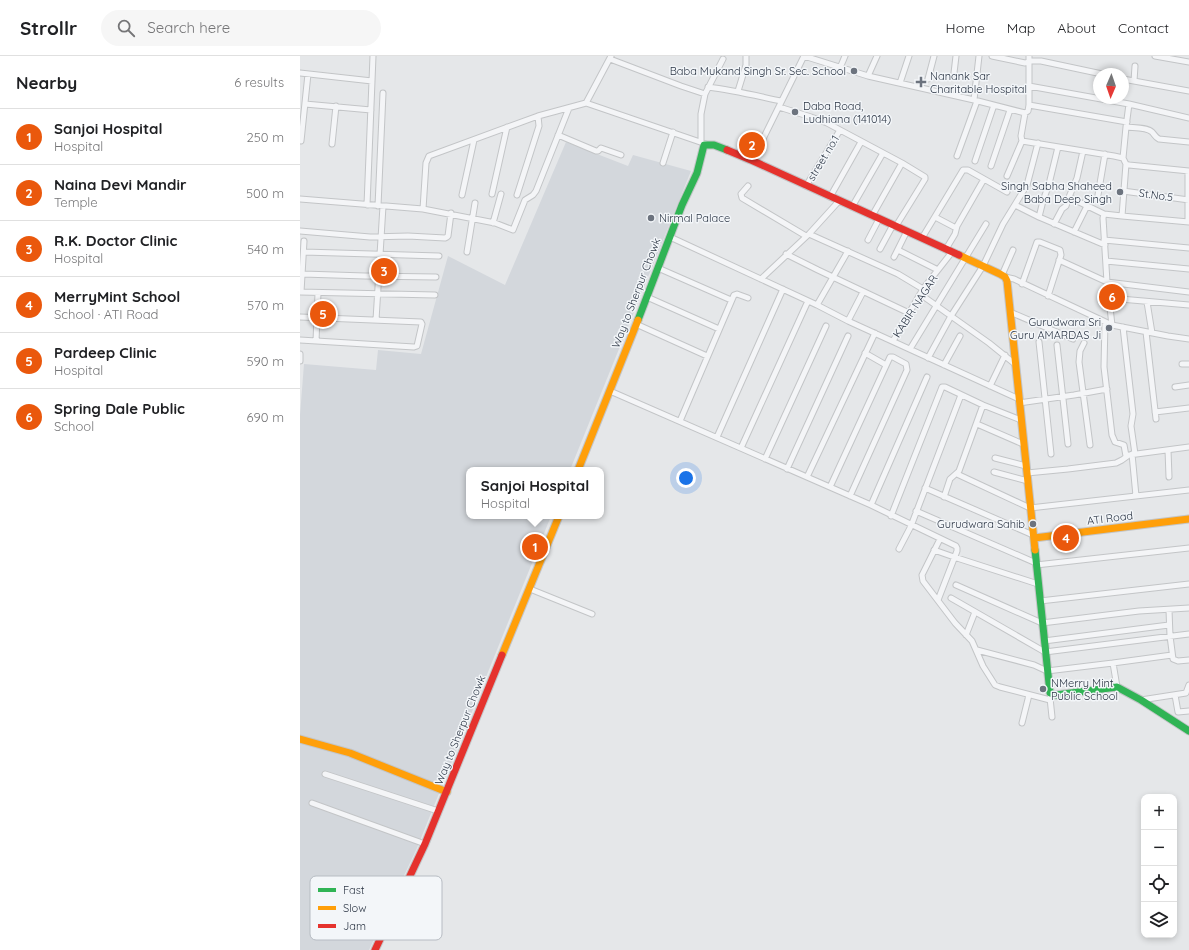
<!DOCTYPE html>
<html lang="en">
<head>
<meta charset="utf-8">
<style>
	:root { --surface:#fff; --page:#f6f6f6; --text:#202124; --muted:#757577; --line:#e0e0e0; --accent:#ea580c }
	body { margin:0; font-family:Quicksand,sans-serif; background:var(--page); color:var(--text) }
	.controls { position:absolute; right:12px; bottom:12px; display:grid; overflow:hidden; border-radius:8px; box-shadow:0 2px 6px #0003 }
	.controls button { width:36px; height:36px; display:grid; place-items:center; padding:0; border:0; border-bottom:1px solid var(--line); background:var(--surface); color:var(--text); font:20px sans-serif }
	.compass { position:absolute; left:793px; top:12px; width:36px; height:36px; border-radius:50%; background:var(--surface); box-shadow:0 2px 6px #0003; rotate:182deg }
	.you { position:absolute; left:386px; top:422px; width:14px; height:14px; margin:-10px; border:3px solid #fff; border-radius:50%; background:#1a73e8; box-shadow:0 0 0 6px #1a73e833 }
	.badge { display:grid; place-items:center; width:26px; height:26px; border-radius:50%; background:var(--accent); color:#fff; font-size:13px; font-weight:700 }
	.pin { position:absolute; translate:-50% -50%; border:2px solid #fff; box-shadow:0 1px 4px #0006 }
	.popup { position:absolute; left:166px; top:411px; width:138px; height:52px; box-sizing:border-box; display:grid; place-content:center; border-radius:8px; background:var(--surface); filter:drop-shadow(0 1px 3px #0005); font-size:13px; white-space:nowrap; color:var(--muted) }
	.popup b { font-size:15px; color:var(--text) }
	.popup::after { content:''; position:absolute; left:50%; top:100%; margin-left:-8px; border:8px solid transparent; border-top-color:var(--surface) }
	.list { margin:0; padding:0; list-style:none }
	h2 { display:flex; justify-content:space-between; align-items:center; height:52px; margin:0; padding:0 16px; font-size:17px }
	h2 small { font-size:13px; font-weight:400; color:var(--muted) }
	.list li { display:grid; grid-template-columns:26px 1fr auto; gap:12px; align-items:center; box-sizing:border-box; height:56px; padding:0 16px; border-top:1px solid var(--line) }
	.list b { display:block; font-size:15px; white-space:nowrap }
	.list p { margin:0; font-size:13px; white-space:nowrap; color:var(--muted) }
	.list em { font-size:13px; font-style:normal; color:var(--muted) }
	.icon { flex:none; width:22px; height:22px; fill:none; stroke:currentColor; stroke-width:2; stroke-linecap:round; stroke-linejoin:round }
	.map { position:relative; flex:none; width:889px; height:894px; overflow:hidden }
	header { display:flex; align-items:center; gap:24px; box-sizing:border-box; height:56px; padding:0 20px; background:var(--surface); border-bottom:1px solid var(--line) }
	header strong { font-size:19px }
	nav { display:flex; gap:22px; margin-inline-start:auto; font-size:14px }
	.search { width:280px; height:36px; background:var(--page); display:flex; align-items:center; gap:10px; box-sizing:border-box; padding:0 14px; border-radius:22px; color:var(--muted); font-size:15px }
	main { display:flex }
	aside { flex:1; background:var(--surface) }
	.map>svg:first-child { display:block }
	.built { fill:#d3d7dc }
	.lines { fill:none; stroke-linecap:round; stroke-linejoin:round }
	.street-casing { stroke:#c3c5c7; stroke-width:7 }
	.fast-casing { stroke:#c3c5c7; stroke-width:9 }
	.slow-casing { stroke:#c3c5c7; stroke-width:9 }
	.jam-casing { stroke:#c3c5c7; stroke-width:9 }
	.street { stroke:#f4f5f7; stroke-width:5 }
	.fast { stroke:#30b455; stroke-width:7 }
	.slow { stroke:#ff9f0a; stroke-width:7 }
	.jam { stroke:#e5322d; stroke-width:7 }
	.poi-dot { fill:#6c737e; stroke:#f3f6f9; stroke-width:1.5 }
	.labels { text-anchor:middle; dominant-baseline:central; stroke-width:3; stroke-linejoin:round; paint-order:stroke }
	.poi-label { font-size:11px; fill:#2b3544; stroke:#f3f6f9; text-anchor:end }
	.street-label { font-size:11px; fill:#2b3544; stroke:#f3f6f9 }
	.key { fill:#f3f6f9; stroke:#b7bcc3; stroke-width:1 }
	.key-label { font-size:11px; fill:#2b3544 }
</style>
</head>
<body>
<header>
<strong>Strollr</strong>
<div class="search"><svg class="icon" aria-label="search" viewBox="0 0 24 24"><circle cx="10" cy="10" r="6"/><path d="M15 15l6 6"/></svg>Search here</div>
<nav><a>Home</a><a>Map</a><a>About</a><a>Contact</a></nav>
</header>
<main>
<aside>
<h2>Nearby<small>6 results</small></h2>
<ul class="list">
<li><span class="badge">1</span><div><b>Sanjoi Hospital</b><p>Hospital</p></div><em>250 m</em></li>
<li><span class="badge">2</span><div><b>Naina Devi Mandir</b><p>Temple</p></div><em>500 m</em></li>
<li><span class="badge">3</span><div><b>R.K. Doctor Clinic</b><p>Hospital</p></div><em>540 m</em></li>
<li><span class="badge">4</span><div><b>MerryMint School</b><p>School · ATI Road</p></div><em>570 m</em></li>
<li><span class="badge">5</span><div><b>Pardeep Clinic</b><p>Hospital</p></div><em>590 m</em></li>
<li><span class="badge">6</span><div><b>Spring Dale Public</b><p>School</p></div><em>690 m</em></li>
</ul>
</aside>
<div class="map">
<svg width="889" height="894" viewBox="0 0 889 894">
	<rect width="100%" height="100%" fill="#e5e7e9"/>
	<path class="built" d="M266,86L328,110L333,99L391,115L270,414H169V460H251L117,792L69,894H0V359L4,308L76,314L78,294L121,298L148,200L205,229Z"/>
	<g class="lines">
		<g class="street-casing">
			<path id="street" d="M504,0L568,20L674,44L725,57L728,55L729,49V0
				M692,0L725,7L731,5H741L802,18
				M855,0L889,6
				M310,3L381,30L405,38
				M540,12L545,0
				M0,17L72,25
				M654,17L656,0
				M568,20L577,0
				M628,23L634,0
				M823,23L889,35
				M834,25L835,10
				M600,27L609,0
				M729,30L829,48L889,62
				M408,31C433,34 457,40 481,45
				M438,35L446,9V0
				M674,44L679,0
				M286,47L311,0
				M5,48L71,54
				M829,48L826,71C833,72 847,71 852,76C855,79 855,81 859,83L889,86
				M729,49L827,66
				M479,51L511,61L527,67L602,107L625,121V123L596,170
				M725,57L721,80L722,85L814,100L823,102L826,108L829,109L889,115
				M258,79L296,95H298L301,92L321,99
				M1,85L8,18
				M401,86V58L405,38L423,3
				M32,88L36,50
				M758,91L749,128L743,145L739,161L805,189
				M657,100L677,45
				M823,102L826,71
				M451,104L459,91L504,0
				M675,105L694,49
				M363,107L373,76
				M826,108L822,160L889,166
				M691,110L710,54
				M707,120L722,85
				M448,130L441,138L442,142L506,180
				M506,130L540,74
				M823,135L889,144
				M192,138L207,71
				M162,139L174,84
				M217,139L239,70L238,60
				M798,139L805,98
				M530,141L561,86
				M769,141L804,158
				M0,143L123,153L126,107L129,100L238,60L286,47L406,88
				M67,149L73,0
				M715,149L739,161
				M78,150L83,37
				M552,151L583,97
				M123,153L195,167L213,174L225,144L233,139L236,135L269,52
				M572,160L602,107
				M635,161L656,172
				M888,166V115
				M193,167L201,138
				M754,168L762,153L766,150L769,141L777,122L783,95
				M0,175L70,181L108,180L145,182L147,181L148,180L151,157
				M774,176L787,150
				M509,178L598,218L623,233
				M370,181L517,249L548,265L719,343
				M622,182L663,114H668L707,136
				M568,184L579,163
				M804,184L889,192
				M580,193L593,169
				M646,193L655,178L657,170L684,123
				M598,194L638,214
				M4,196L139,200
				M167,196L175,147
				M486,198L518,214L609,257
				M594,201L607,175
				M759,204L807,226L889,236
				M806,205L889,213
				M358,212L431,244
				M3,218L65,220L136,221
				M702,219L713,194
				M705,221L714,223L812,269L868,280L889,283
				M461,223L509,178L539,145
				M722,228L737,186H740L760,194L761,199L748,240
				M0,236L135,239
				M1,236L4,185
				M620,238L689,287L715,308
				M347,241L419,273
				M809,242L889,249
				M847,246L852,277
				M517,249L548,195
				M710,256L773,283
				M0,261L121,266L122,268L117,290L114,291L0,284
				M76,264L83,150
				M548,265L563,236
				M805,266L804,311L812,379L815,386L824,389L826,400
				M336,268L407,300
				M812,269L807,226L803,162L804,158L822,160
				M823,271L833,358L831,370L835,398
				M846,276L856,363
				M16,285L18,237
				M593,285L623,233L652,196
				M739,286L751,398
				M784,287L780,295L779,306L790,389
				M757,289L768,388
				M610,293L686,168
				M565,297L586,309
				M0,298V305
				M628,302L651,260L683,210L703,168L727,129L738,87
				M882,308H889
				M644,309L660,280
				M690,330L705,299
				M875,331L889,329
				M310,335L571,449L656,490L657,492V495L638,544
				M719,347L774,339L807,333
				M855,356L889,352
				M380,365L434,239L437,238L448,242
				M677,368L723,388
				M417,381L483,233
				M441,392L508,245
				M868,394L869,421
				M832,398L836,440
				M695,402L726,410
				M465,403L526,270
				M487,413L548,280
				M694,416L728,425
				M727,417L768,413L816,407L822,404L829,399L889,391
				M657,418L730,452L889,434
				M507,421L575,277
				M530,431L590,301H593L606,308L607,314L550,440
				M625,432L733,479
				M644,441L650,423L659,415L683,349
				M571,449L627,321
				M616,455L736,507
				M591,460L642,331H645L683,349L721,364
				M640,483L622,519L623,525L655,567L672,585L683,610L695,629L700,631L750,644
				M599,493L611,470L661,339
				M634,494L654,501L738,528
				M736,509L889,492
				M656,529L742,567L839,555L889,552
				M230,533L292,558
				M651,542L745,596L889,578
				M740,545L889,528
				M869,554L870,580L873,603L878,605L889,604
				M666,579L675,556
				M744,585L869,569
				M677,594L734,609L747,615L813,607L872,599
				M813,607L817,631
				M875,639L878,656L889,655
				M750,642L752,661
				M841,644L886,637L889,629
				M722,667L729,639
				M25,718L138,755
				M12,747L125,788"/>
		</g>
		<g class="fast-casing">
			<path id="fast" d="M338,264L382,149L397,117L404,89H414L427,94
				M735,494L750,637L756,639L817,631L841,644L889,675"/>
		</g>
		<g class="slow-casing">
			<path id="slow" d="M659,199L700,218L705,221L707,225L735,494
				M278,414L338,264
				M734,482L889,463
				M202,599L259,460
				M0,683L50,697L147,736"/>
		</g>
		<g class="jam-casing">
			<path id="jam" d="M427,94L451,104L659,199
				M75,894L125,788L202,599"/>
		</g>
		<use href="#street" class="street"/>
		<use href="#fast" class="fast"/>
		<use href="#slow" class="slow"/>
		<use href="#jam" class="jam"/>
	</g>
	<g class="poi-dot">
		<circle cx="554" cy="15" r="4"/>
		<path d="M619 20h4v4h4v4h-4v4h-4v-4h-4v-4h4z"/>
		<circle cx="495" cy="56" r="4"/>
		<circle cx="820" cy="136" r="4"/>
		<circle cx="351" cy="162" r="4"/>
		<circle cx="809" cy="272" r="4"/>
		<circle cx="733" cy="468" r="4"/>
		<circle cx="743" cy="633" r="4"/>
	</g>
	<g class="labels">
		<g class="poi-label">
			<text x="546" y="15">Baba Mukand Singh Sr. Sec. School</text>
			<text x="630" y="20" text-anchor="start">Nanank Sar<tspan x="630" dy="13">Charitable Hospital</tspan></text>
			<text x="503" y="50" text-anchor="start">Daba Road,<tspan x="503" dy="13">Ludhiana (141014)</tspan></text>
			<text x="812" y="130">Singh Sabha Shaheed<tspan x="812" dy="13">Baba Deep Singh</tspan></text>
			<text x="359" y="162" text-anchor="start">Nirmal Palace</text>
			<text x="801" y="266">Gurudwara Sri<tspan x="801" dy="13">Guru AMARDAS Ji</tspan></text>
			<text x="725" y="468">Gurudwara Sahib</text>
			<text x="751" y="627" text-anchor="start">NMerry Mint<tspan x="751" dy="13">Public School</tspan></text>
		</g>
		<g class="street-label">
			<text transform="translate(523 102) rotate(-59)">street no.1</text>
			<text transform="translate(856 139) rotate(8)">St.No.5</text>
			<text transform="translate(336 237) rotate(-69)">Way to Sherpur Chowk</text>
			<text transform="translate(615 250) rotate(-57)">KABIR NAGAR</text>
			<text transform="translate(810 462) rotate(-7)">ATI Road</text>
			<text transform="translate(160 674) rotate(-68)">Way to Sherpur Chowk</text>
		</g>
	</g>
	<rect x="10" y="820" width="132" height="64" rx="6" class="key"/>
	<rect x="18" y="832" width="18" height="4" fill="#30b455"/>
	<rect x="18" y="850" width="18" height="4" fill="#ff9f0a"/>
	<rect x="18" y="868" width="18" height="4" fill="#e5322d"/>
	<g class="key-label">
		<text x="43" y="838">Fast</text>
		<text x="43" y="856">Slow</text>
		<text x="43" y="874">Jam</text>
	</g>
</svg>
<div class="controls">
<button>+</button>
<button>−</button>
<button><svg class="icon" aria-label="locate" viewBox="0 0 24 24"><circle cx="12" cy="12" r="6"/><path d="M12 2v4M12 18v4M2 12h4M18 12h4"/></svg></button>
<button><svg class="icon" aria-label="layers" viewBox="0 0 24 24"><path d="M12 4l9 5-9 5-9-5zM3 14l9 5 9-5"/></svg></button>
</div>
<svg class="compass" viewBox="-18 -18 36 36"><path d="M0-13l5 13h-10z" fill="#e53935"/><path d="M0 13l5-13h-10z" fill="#757577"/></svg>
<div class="you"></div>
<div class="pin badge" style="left:235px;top:491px">1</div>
<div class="popup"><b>Sanjoi Hospital</b>Hospital</div>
<div class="pin badge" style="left:452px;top:89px">2</div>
<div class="pin badge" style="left:84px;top:215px">3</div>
<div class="pin badge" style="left:766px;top:482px">4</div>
<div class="pin badge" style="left:23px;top:258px">5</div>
<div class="pin badge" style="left:812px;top:241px">6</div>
</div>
</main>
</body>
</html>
